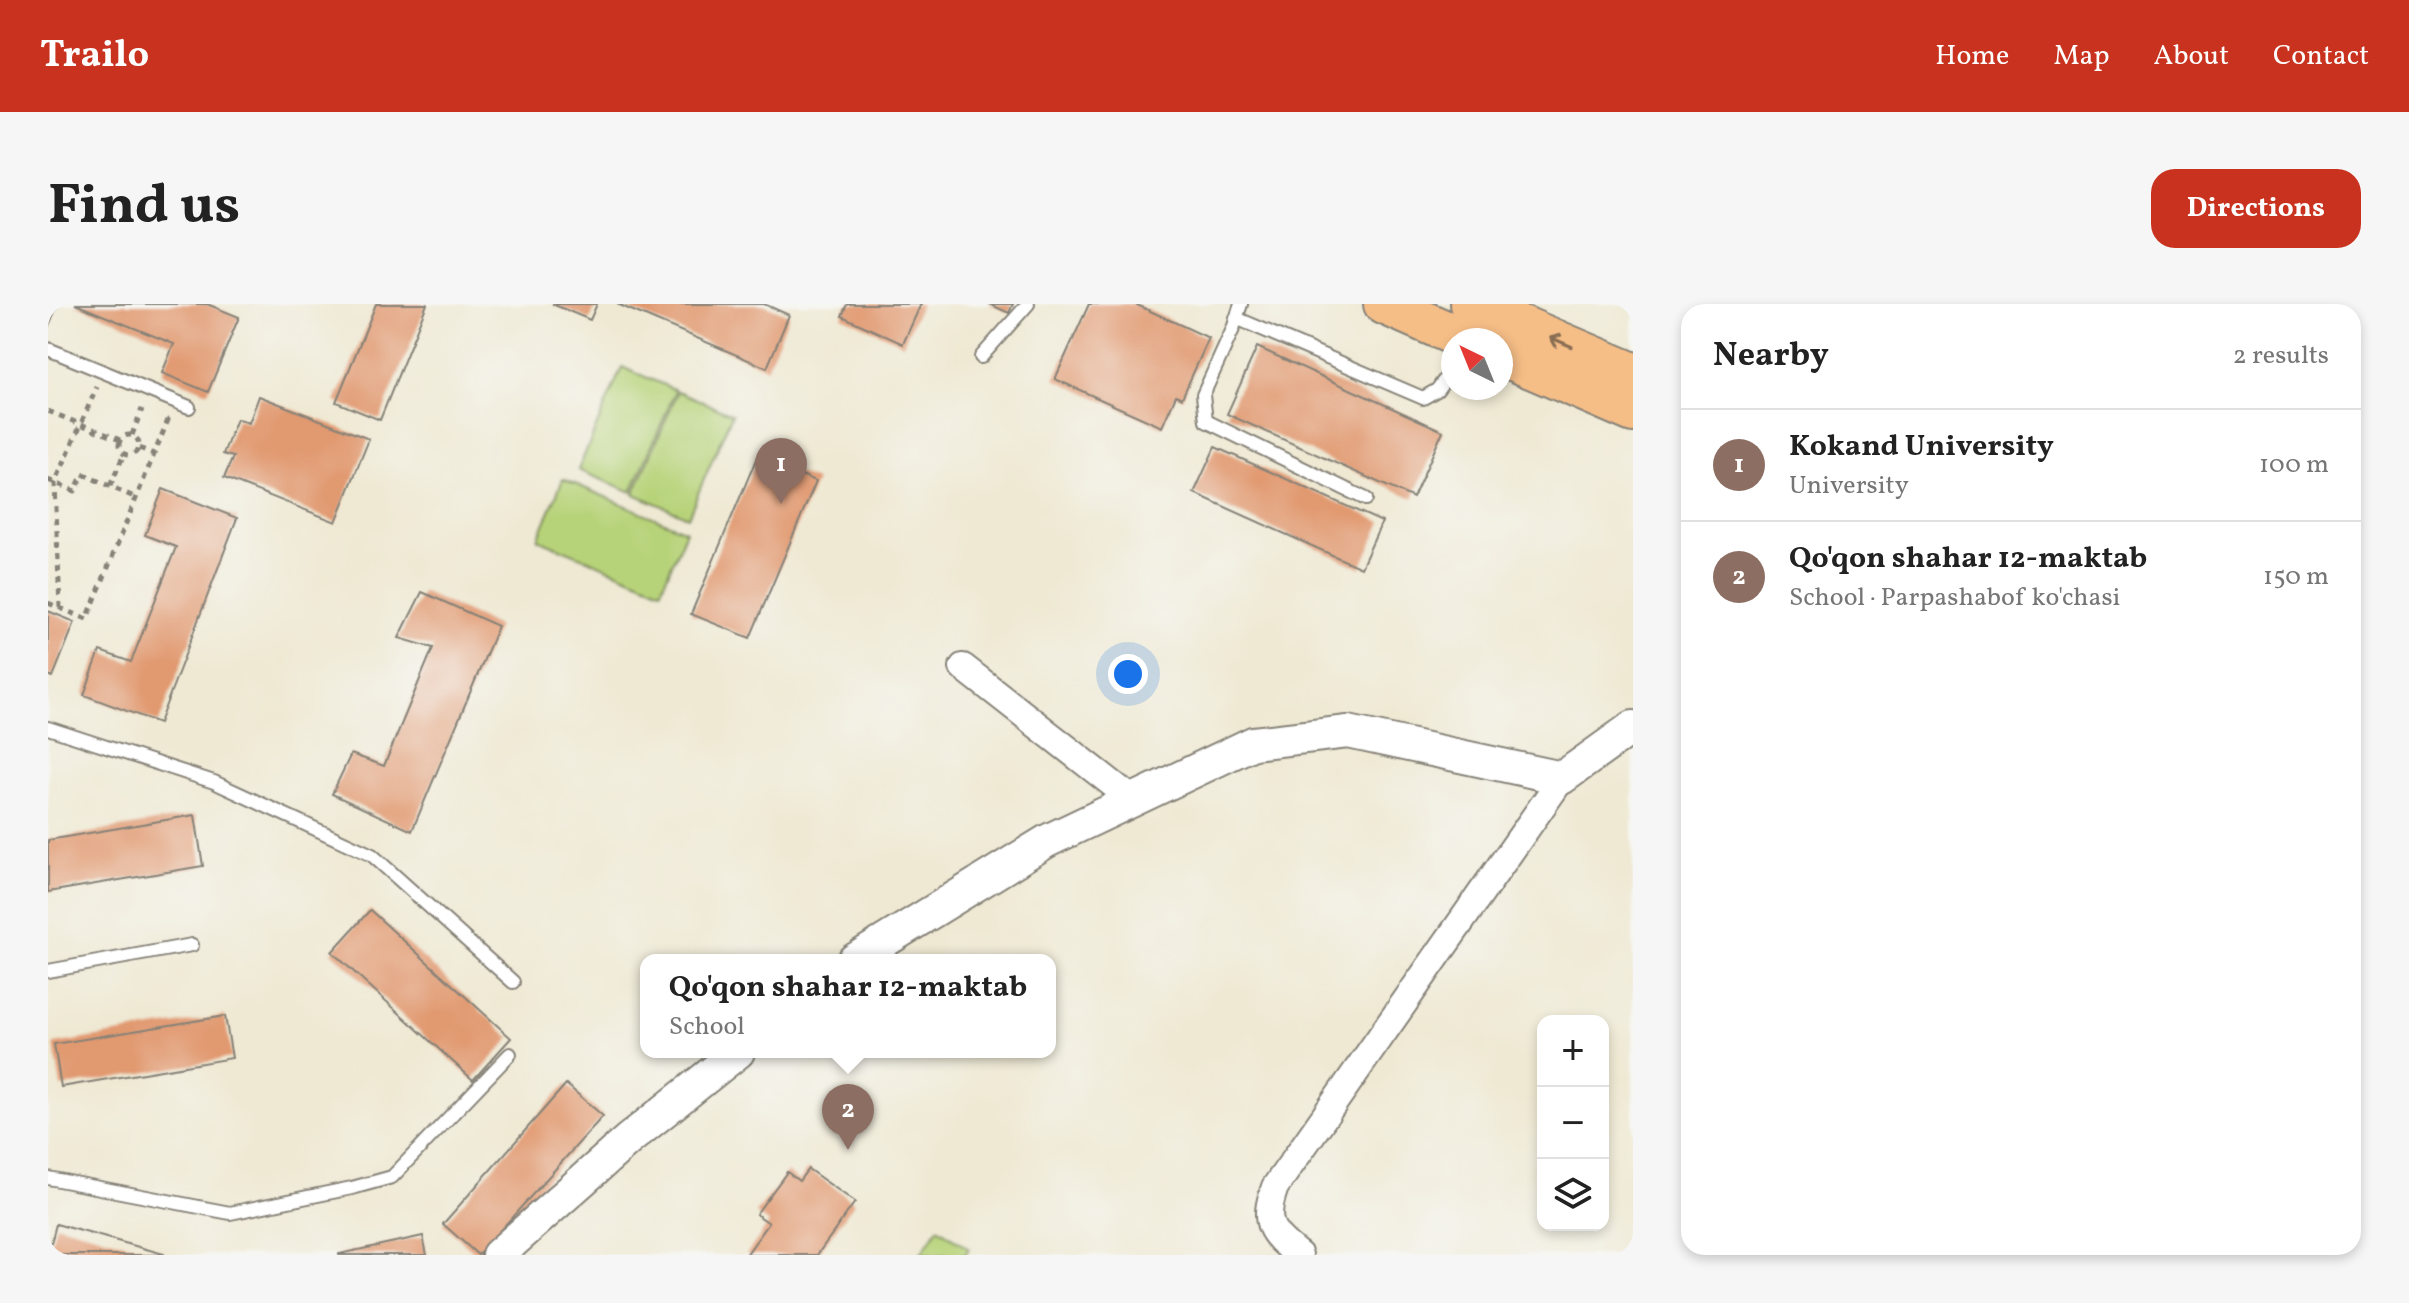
<!DOCTYPE html>
<html lang="en">
<head>
<meta charset="utf-8">
<style>
	:root { --surface:#fff; --page:#f6f6f6; --text:#222; --muted:#767676; --line:#e0e0e0; --accent:#c8321e }
	body { margin:0; font-family:Vollkorn,serif; background:var(--page); color:var(--text) }
	.controls { position:absolute; right:24px; bottom:24px; display:grid; overflow:hidden; border-radius:16px; box-shadow:0 4px 12px #0003 }
	.controls button { width:72px; height:72px; display:grid; place-items:center; padding:0; border:0; border-bottom:2px solid var(--line); background:var(--surface); color:var(--text); font:40px sans-serif }
	.compass { position:absolute; left:1393px; top:24px; width:72px; height:72px; border-radius:50%; background:var(--surface); box-shadow:0 4px 12px #0003; rotate:317deg }
	.you { position:absolute; left:1080px; top:370px; width:28px; height:28px; margin:-20px; border:6px solid #fff; border-radius:50%; background:#1a73e8; box-shadow:0 0 0 12px #1a73e833 }
	.badge { display:grid; place-items:center; width:52px; height:52px; border-radius:50%; background:var(--accent); color:#fff; font-size:26px; font-weight:700 }
	.pin { position:absolute; translate:-50% -66px; filter:drop-shadow(0 2px 4px #0008) }
	.pin::after { content:''; position:absolute; top:42px; width:28px; height:24px; background:inherit; clip-path:polygon(0 0,100% 0,50% 100%) }
	.popup { position:absolute; left:592px; top:650px; width:416px; height:104px; box-sizing:border-box; display:grid; place-content:center; border-radius:16px; background:var(--surface); filter:drop-shadow(0 2px 6px #0005); font-size:26px; white-space:nowrap; color:var(--muted) }
	.popup b { font-size:30px; color:var(--text) }
	.popup::after { content:''; position:absolute; left:50%; top:100%; margin-left:-16px; border:16px solid transparent; border-top-color:var(--surface) }
	.list { margin:0; padding:0; list-style:none }
	h2 { display:flex; justify-content:space-between; align-items:center; height:104px; margin:0; padding:0 32px; font-size:34px }
	h2 small { font-size:26px; font-weight:400; color:var(--muted) }
	.list li { display:grid; grid-template-columns:52px 1fr auto; gap:24px; align-items:center; box-sizing:border-box; height:112px; padding:0 32px; border-top:2px solid var(--line) }
	.list b { display:block; font-size:30px; white-space:nowrap }
	.list p { margin:0; font-size:26px; white-space:nowrap; color:var(--muted) }
	.list em { font-size:26px; font-style:normal; color:var(--muted) }
	.icon { flex:none; width:44px; height:44px; fill:none; stroke:currentColor; stroke-width:2; stroke-linecap:round; stroke-linejoin:round }
	.map { position:relative; flex:none; width:1585px; height:951px; overflow:hidden; border-radius:24px }
	header { display:flex; align-items:center; gap:48px; box-sizing:border-box; height:112px; padding:0 40px; background:var(--accent); color:#fff }
	header strong { font-size:38px }
	nav { display:flex; gap:44px; margin-inline-start:auto; font-size:28px }
	.intro { display:flex; align-items:center; justify-content:space-between; box-sizing:border-box; height:192px; padding:0 48px }
	h1 { margin:0; font-size:56px }
	.button { padding:20px 36px; border-radius:24px; background:var(--accent); color:#fff; font-size:28px; font-weight:700 }
	main { display:flex; gap:48px; padding:0 48px }
	aside { flex:1; background:var(--surface); border-radius:24px; box-shadow:0 4px 12px #0003 }
	.map>svg:first-child { display:block }
	.green { fill:#b7d379; stroke:#6a784a; stroke-width:2 }
	.building { fill:#e1996f }
	.lines { fill:none; stroke-linecap:round; stroke-linejoin:round }
	.service-casing { stroke:#868278; stroke-width:16 }
	.minor-casing { stroke:#868278; stroke-width:30 }
	.tertiary-casing { stroke:#868278; stroke-width:36 }
	.primary-casing { stroke:#868278; stroke-width:44 }
	.path { stroke:#868278; stroke-width:5; stroke-dasharray:6 6; stroke-linecap:butt }
	.service { stroke:#fff; stroke-width:12 }
	.minor { stroke:#fff; stroke-width:26 }
	.tertiary { stroke:#fff; stroke-width:32 }
	.primary { stroke:#f6be87; stroke-width:40 }
	.oneway { stroke:#896d52 }
</style>
</head>
<body>
<header>
<strong>Trailo</strong>
<nav><a>Home</a><a>Map</a><a>About</a><a>Contact</a></nav>
</header>
<div class="intro"><h1>Find us</h1><a class="button">Directions</a></div>
<main>
<div class="map">
<svg width="1585" height="951" viewBox="0 0 1585 951">
	<rect width="100%" height="100%" fill="#f6f6f2"/>
	<filter id="ink" filterUnits="userSpaceOnUse"><feTurbulence type="fractalNoise" baseFrequency=".0125" numOctaves="2"/><feDisplacementMap in="SourceGraphic" scale="16" xChannelSelector="R" yChannelSelector="G"/><feConvolveMatrix kernelMatrix="1 2 1 2 8 2 1 2 1" color-interpolation-filters="sRGB"/></filter>
	<filter id="wash" filterUnits="userSpaceOnUse"><feTurbulence type="fractalNoise" baseFrequency=".006" numOctaves="4" result="noise"/><feDisplacementMap in="SourceGraphic" scale="32" xChannelSelector="R" yChannelSelector="G"/><feGaussianBlur stdDeviation="1.8" result="paint"/><feColorMatrix in="noise" values="0 0 0 0 0 0 0 0 0 0 0 0 0 0 0 0 0 1.4 0 .05"/><feComposite in="paint" operator="in"/></filter>
	<g filter="url(#wash)">
		<rect width="100%" height="100%" fill="#efe9d3"/>
		<path class="green" d="M574,63L628,86L584,188L530,166Z
			M630,87L684,110L640,213L586,190Z
			M515,175L638,227L613,286L490,235Z
			M890,924L921,945L917,951H872Z"/>
		<g id="blocks">
			<path class="building" d="M0,0H10L0,24Z
				M27,0H159L191,13L160,88L114,69L126,40Z
				M328,0H379L332,116L288,98Z
				M504,0H549L542,16Z
				M569,0H716L741,11L719,64Z
				M799,0H873L855,40L794,12Z
				M941,0H965L961,9Z
				M1041,0H1087L1161,34L1134,94L1128,91L1114,123L1007,75Z
				M1209,43L1395,127L1365,194L1179,110Z
				M211,92L321,135L288,218L176,174L185,153L175,150L189,115L201,119Z
				M1167,143L1334,218L1313,264L1146,189Z
				M709,153L768,177L702,334L643,310Z
				M115,185L189,214L111,419L36,391L52,347L83,358L128,243L97,231Z
				M374,288L450,322L364,527L284,490L303,450L336,462L385,344L351,334Z
				M0,307L27,318L5,373L0,371Z
				M147,511L155,562L0,588V536Z
				M322,606L463,734L425,776L284,648Z
				M177,712L184,754L13,783L6,740Z
				M518,780L555,812L430,951L395,920Z
				M760,865L807,898L769,951H698L721,919L708,910L739,868L751,877Z
				M8,920L116,950V951H0Z
				M375,932L379,951H291V950Z"/>
		</g>
	</g>
	<g filter="url(#ink)">
		<use href="#blocks" fill-opacity="0" stroke="#868278" stroke-width="2"/>
		<g class="lines">
			<g class="service-casing">
				<path id="service" d="M1193,0L1185,25L1155,91L1158,117L1318,195
					M1188,14L1375,94L1389,86L1405,64
					M0,45L141,103
					M933,53L980,0
					M0,424L166,478L324,551L465,678
					M0,667L144,641
					M0,874L182,909L304,884L344,873L462,750"/>
			</g>
			<g class="minor-casing">
				<path id="minor" d="M915,363L1085,496
					M1251,951C1222,929 1214,919 1227,883L1514,474"/>
			</g>
			<g class="tertiary-casing">
				<path id="tertiary" d="M806,656L999,537L1205,439L1300,428L1514,474L1585,423
					M450,951L581,835L690,748"/>
			</g>
			<g class="primary-casing">
				<path id="primary" d="M1336,0L1418,36
					M1422,0L1585,69
					M1453,51L1585,108"/>
			</g>
			<path class="path" d="M0,107L72,136
				M71 141a10 10 0 1 1 20 0a10 10 0 1 1-20 0Z
				M84,131L94,105
				M91,144L106,150
				M0,176L27,187L35,170L88,194
				M62,182L76,150
				M0,299L39,315L120,116L116,114
				M12,304L7,179L49,83"/>
			<use href="#service" class="service"/>
			<use href="#minor" class="minor"/>
			<use href="#tertiary" class="tertiary"/>
			<use href="#primary" class="primary"/>
		</g>
		<defs><path id="oneway-shaft" d="M-6 0H5M1.5-3L5.5 0L1.5 3" fill="none" stroke-width="1.6" stroke-linecap="round" stroke-linejoin="round" transform="scale(2)"/></defs>
		<use class="oneway" href="#oneway-shaft" transform="translate(1513 38) rotate(-157)"/>
	</g>
</svg>
<div class="controls">
<button>+</button>
<button>−</button>
<button><svg class="icon" aria-label="layers" viewBox="0 0 24 24"><path d="M12 4l9 5-9 5-9-5zM3 14l9 5 9-5"/></svg></button>
</div>
<svg class="compass" viewBox="-18 -18 36 36"><path d="M0-13l5 13h-10z" fill="#e53935"/><path d="M0 13l5-13h-10z" fill="#767676"/></svg>
<div class="you"></div>
<div class="pin badge" style="left:733px;top:200px;background:#8d6e63">1</div>
<div class="pin badge" style="left:800px;top:846px;background:#8d6e63">2</div>
<div class="popup"><b>Qo'qon shahar 12-maktab</b>School</div>
</div>
<aside>
<h2>Nearby<small>2 results</small></h2>
<ul class="list">
<li><span class="badge" style="background:#8d6e63">1</span><div><b>Kokand University</b><p>University</p></div><em>100 m</em></li>
<li><span class="badge" style="background:#8d6e63">2</span><div><b>Qo'qon shahar 12-maktab</b><p>School · Parpashabof ko'chasi</p></div><em>150 m</em></li>
</ul>
</aside>
</main>
</body>
</html>
